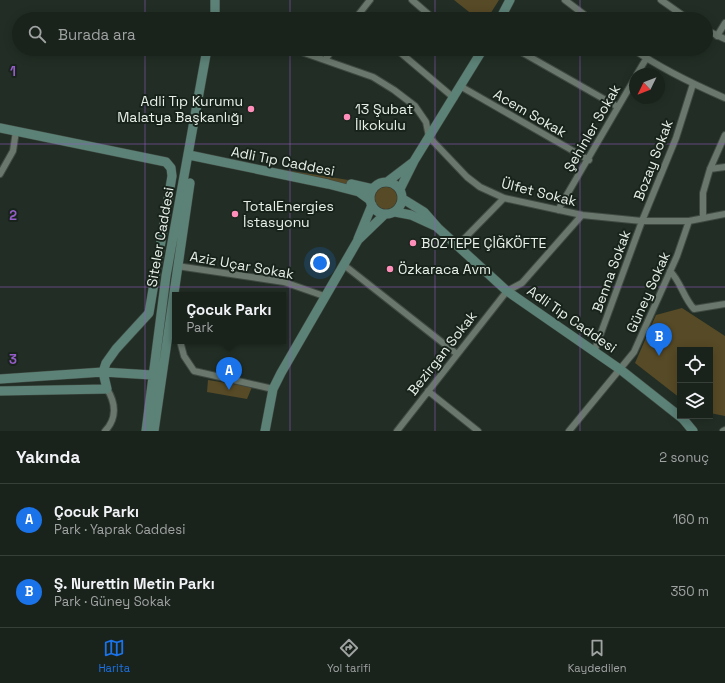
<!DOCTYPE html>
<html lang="tr">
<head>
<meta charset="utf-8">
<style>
	:root { --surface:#1a221c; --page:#232a25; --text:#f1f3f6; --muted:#9fa4a3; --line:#383f3b; --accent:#1a73e8 }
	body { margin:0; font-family:"Space Grotesk",sans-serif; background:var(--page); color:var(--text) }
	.controls { position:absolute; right:12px; bottom:12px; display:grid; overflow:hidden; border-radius:0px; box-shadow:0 2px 10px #0003 }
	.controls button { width:36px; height:36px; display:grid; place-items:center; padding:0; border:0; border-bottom:1px solid var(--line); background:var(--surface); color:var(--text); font:20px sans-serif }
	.compass { position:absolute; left:629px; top:68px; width:36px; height:36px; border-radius:50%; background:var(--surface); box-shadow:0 2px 10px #0003; rotate:227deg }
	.you { position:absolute; left:320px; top:263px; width:14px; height:14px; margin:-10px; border:3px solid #fff; border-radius:50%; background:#1a73e8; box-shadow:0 0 0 6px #1a73e833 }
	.badge { display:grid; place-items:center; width:26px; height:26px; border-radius:50%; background:var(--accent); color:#fff; font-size:13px; font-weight:700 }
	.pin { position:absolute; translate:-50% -33px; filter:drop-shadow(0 1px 2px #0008) }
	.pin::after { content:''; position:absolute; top:21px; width:14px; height:12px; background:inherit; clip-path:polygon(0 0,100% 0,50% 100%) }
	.popup { position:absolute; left:172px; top:292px; width:114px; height:52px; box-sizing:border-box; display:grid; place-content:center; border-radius:0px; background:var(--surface); filter:drop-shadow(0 1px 3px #0005); font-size:13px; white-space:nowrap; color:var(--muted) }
	.popup b { font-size:15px; color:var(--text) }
	.popup::after { content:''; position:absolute; left:50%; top:100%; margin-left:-8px; border:8px solid transparent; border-top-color:var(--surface) }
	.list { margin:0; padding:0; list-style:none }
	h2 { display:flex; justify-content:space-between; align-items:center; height:52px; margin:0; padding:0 16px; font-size:17px }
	h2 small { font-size:13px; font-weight:400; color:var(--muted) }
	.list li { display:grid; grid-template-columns:26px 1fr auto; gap:12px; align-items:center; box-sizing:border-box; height:72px; padding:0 16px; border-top:1px solid var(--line) }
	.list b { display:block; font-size:15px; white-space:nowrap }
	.list p { margin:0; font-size:13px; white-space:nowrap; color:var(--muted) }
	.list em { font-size:13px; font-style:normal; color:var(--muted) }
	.icon { flex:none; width:22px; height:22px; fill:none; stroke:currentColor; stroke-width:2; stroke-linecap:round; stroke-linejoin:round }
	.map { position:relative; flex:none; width:725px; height:431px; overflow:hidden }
	.search { position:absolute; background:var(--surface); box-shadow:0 2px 10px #0003; left:12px; right:12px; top:12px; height:44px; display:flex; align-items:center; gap:10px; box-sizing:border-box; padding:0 14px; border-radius:22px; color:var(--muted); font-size:15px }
	.sheet { height:196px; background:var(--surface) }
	nav { display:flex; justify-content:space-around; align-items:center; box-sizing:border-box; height:56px; border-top:1px solid var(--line); background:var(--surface); font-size:11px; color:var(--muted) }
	nav a { display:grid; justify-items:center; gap:2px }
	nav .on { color:var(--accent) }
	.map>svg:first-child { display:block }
	.green { fill:#574a26 }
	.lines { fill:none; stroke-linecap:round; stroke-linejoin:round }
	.street-casing { stroke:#404a43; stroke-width:8 }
	.secondary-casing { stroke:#404a43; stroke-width:10 }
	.street { stroke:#69776c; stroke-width:6 }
	.secondary { stroke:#5c8277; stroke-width:9 }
	.grid { fill:none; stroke:#965dca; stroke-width:1; stroke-opacity:0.55 }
	.poi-dot { fill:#ff8eba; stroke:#18241b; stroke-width:1.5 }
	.labels { text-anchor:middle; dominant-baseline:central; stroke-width:4; stroke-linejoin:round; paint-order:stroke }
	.poi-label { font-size:14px; fill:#e8efe9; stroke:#18241b; text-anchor:start }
	.street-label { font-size:14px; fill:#e8efe9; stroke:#18241b }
	.grid-label { font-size:13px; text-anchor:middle; font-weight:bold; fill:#965dca; stroke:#18241b; stroke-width:4; stroke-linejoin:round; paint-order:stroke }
</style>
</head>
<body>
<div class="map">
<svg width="725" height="431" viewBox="0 0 725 431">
	<rect width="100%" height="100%" fill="#222e25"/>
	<path class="green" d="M454,0H499L487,19H478Z
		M229,161L361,182L359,188Z
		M375 198a11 11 0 1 1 22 0a11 11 0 1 1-22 0Z
		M682,308L725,336V416L710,413V350H680V398L635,363L656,315Z
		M208,380L252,387L247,399L207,392Z"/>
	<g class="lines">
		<g class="street-casing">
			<path id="street" d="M412,0L434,19
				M565,0L590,19
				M661,0L688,19
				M355,19L370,0
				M706,30L725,39
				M717,36L725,23
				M293,49L373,77L394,90L415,106L426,122L429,137L467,177L480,187L504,198L582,215L642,221H689L725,214
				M396,49L454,98
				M473,49L480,54
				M516,49L618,107
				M633,49C661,69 693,84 725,98
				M325,60L333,49
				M637,74L646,59
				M460,86L589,160
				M710,169L725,167
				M0,174L13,151L16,131
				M558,210L635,78
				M703,218V193L710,169L725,135
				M458,245L504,198
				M344,265L457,354
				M177,266L284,282L324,296
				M670,271C681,282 683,297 694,309L725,304
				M180,341L184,356L194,371L273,389
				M594,352L642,221L676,138L693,84
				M428,391L478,431
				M105,431C117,419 116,403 107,389
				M397,431L507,291L522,283L582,215
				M569,431L634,352L677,256L689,221
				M723,431L725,430"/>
		</g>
		<g class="secondary-casing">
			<path id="secondary" d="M215,19V0
				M500,19L510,0
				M0,128L166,162L171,168L172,176L149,313L116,349L106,363L103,372L0,379
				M189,155L328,184L359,192L370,200
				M370 198a16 16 0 1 1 32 0a16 16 0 1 1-32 0Z
				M387,182L412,163
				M351,184L373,189
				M400,189L414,161L483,49
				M403,199L424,212L438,228L507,291L621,370L683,419L693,431
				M395,212L411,215L435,226
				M358,239L372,205
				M0,391L107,389L103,372L152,375
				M146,431L166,276L207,49
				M154,431L190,183
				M265,431L273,389L281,373L358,240L385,214"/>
		</g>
		<use href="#street" class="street"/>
		<use href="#secondary" class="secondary"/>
	</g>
	<path class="grid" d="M145,0V19M290,0V19M435,0V19M580,0V19M145,49V431M290,49V431M435,49V431M580,49V431M0,144H725M0,287H725"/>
	<g class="poi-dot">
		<circle cx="251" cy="109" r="4"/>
		<circle cx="347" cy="117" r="4"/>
		<circle cx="235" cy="214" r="4"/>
		<circle cx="413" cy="243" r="4"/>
		<circle cx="390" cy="269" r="4"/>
	</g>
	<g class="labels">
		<g class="poi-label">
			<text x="243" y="101" text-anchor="end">Adli Tıp Kurumu<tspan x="243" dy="16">Malatya Başkanlığı</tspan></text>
			<text x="355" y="109">13 Şubat<tspan x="355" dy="16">İlkokulu</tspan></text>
			<text x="243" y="206">TotalEnergies<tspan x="243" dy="16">İstasyonu</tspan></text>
			<text x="421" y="243">BOZTEPE ÇİĞKÖFTE</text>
			<text x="398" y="269">Özkaraca Avm</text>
		</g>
		<g class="street-label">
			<text transform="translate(530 113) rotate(30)">Acem Sokak</text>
			<text transform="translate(592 128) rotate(-60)">Şehinler Sokak</text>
			<text transform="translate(653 160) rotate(-69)">Bozay Sokak</text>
			<text transform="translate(283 161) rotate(11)">Adli Tıp Caddesi</text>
			<text transform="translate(539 192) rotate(14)">Ülfet Sokak</text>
			<text transform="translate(160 237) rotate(-80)">Siteler Caddesi</text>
			<text transform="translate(242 265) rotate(10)">Aziz Uçar Sokak</text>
			<text transform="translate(611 271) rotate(-70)">Benna Sokak</text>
			<text transform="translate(648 292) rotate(-66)">Güney Sokak</text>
			<text transform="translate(572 319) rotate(35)">Adli Tıp Caddesi</text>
			<text transform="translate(442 353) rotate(-52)">Bezirgan Sokak</text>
		</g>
	</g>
	<g class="grid-label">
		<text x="13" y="76">1</text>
		<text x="13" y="220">2</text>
		<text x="13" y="364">3</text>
	</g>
</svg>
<div class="controls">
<button><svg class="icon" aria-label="locate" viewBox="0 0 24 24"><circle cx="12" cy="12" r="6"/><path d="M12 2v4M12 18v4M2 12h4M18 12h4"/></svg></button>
<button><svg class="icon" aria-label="layers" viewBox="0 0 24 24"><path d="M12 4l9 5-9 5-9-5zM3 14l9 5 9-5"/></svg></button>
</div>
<svg class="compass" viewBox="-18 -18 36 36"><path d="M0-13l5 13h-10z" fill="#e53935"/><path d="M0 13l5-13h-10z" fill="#9fa4a3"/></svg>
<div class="you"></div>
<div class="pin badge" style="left:229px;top:390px">A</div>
<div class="popup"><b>Çocuk Parkı</b>Park</div>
<div class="pin badge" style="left:659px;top:356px">B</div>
<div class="search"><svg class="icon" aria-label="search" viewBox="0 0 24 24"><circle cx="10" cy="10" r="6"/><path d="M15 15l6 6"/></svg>Burada ara</div>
</div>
<section class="sheet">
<h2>Yakında<small>2 sonuç</small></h2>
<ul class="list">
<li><span class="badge">A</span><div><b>Çocuk Parkı</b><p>Park · Yaprak Caddesi</p></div><em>160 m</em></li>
<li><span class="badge">B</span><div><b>Ş. Nurettin Metin Parkı</b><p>Park · Güney Sokak</p></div><em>350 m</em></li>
</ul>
</section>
<nav>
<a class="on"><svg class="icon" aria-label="map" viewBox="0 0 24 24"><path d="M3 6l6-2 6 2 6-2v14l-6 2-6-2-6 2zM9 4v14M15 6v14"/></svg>Harita</a>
<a><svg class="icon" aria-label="directions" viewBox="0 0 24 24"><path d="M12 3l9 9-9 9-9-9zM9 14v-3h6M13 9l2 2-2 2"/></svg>Yol tarifi</a>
<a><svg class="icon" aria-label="saved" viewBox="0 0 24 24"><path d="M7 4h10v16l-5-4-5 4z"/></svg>Kaydedilen</a>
</nav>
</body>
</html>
